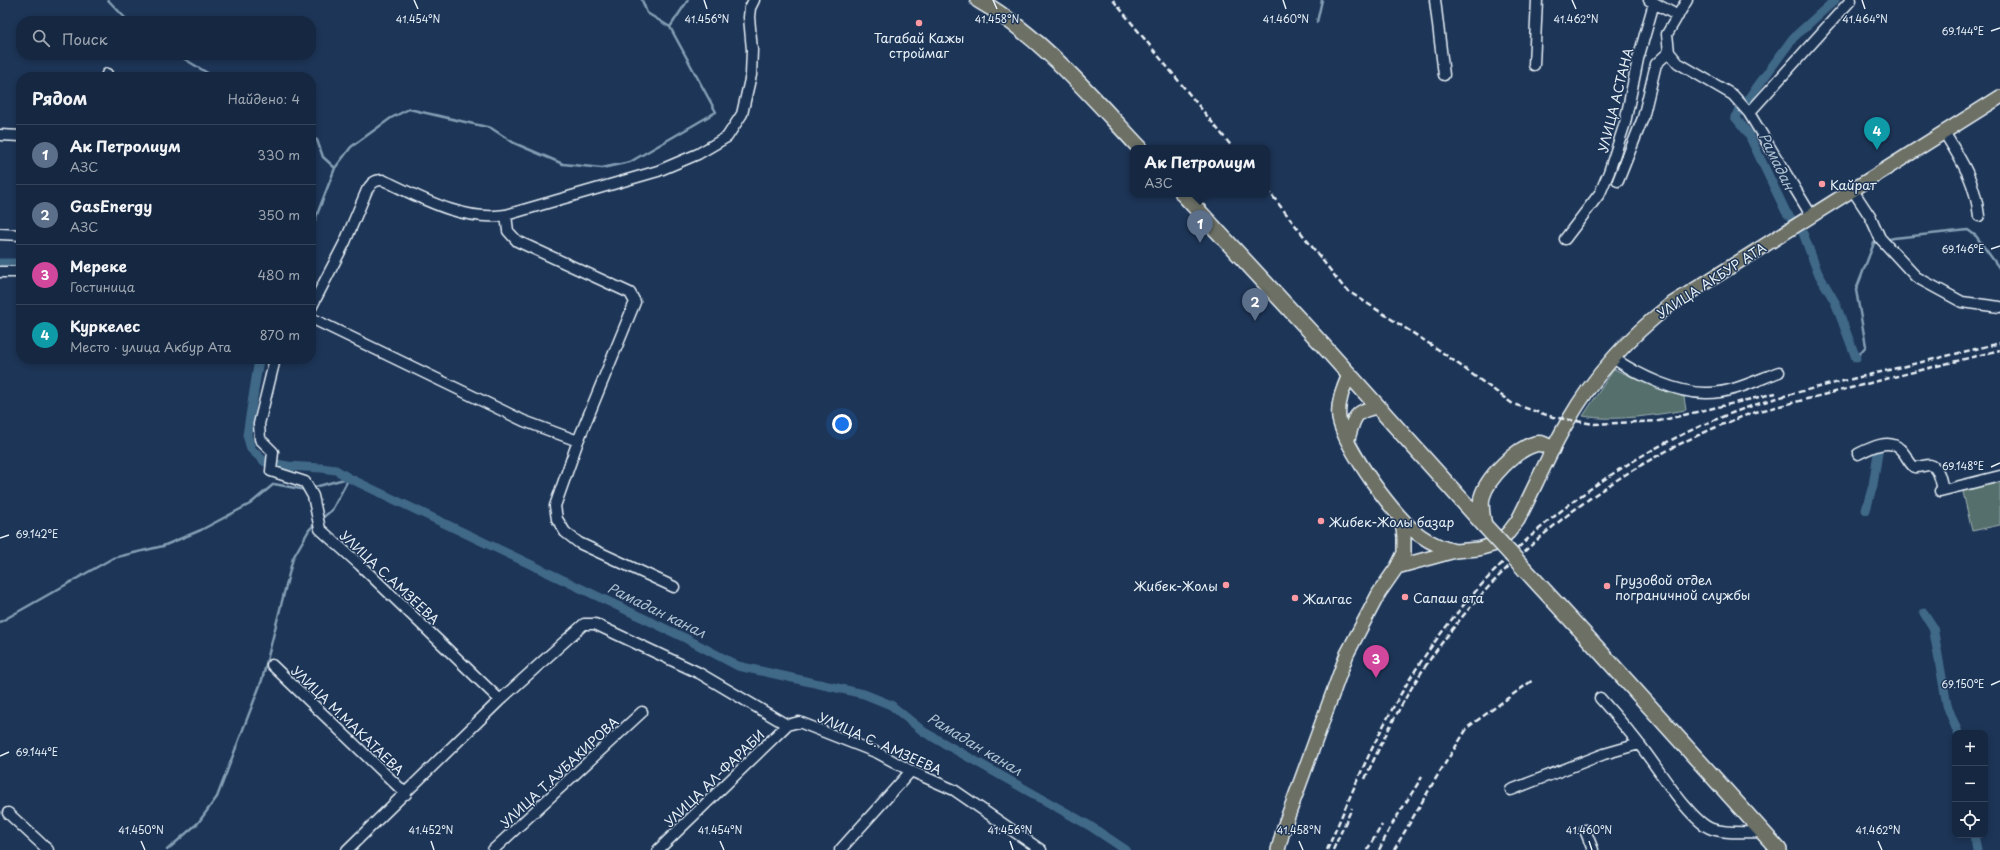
<!DOCTYPE html>
<html lang="ru">
<head>
<meta charset="utf-8">
<style>
	:root { --surface:#162841; --page:#1f3048; --text:#f1f3f6; --muted:#9ea6b1; --line:#35445a; --accent:#bca0f2 }
	body { margin:0; font-family:"Playpen Sans",sans-serif; background:var(--page); color:var(--text) }
	.controls { position:absolute; right:12px; bottom:12px; display:grid; overflow:hidden; border-radius:8px; box-shadow:0 2px 6px #0003 }
	.controls button { width:36px; height:36px; display:grid; place-items:center; padding:0; border:0; border-bottom:1px solid var(--line); background:var(--surface); color:var(--text); font:20px sans-serif }
	.you { position:absolute; left:842px; top:424px; width:14px; height:14px; margin:-10px; border:3px solid #fff; border-radius:50%; background:#1a73e8; box-shadow:0 0 0 6px #1a73e833 }
	.badge { display:grid; place-items:center; width:26px; height:26px; border-radius:50%; background:var(--accent); color:#fff; font-size:13px; font-weight:700 }
	.pin { position:absolute; translate:-50% -33px; filter:drop-shadow(0 1px 2px #0008) }
	.pin::after { content:''; position:absolute; top:21px; width:14px; height:12px; background:inherit; clip-path:polygon(0 0,100% 0,50% 100%) }
	.popup { position:absolute; left:1130px; top:145px; width:140px; height:52px; box-sizing:border-box; display:grid; place-content:center; border-radius:8px; background:var(--surface); filter:drop-shadow(0 1px 3px #0005); font-size:13px; white-space:nowrap; color:var(--muted) }
	.popup b { font-size:15px; color:var(--text) }
	.popup::after { content:''; position:absolute; left:50%; top:100%; margin-left:-8px; border:8px solid transparent; border-top-color:var(--surface) }
	.list { margin:0; padding:0; list-style:none }
	h2 { display:flex; justify-content:space-between; align-items:center; height:52px; margin:0; padding:0 16px; font-size:17px }
	h2 small { font-size:13px; font-weight:400; color:var(--muted) }
	.list li { display:grid; grid-template-columns:26px 1fr auto; gap:12px; align-items:center; box-sizing:border-box; height:60px; padding:0 16px; border-top:1px solid var(--line) }
	.list b { display:block; font-size:15px; white-space:nowrap }
	.list p { margin:0; font-size:13px; white-space:nowrap; color:var(--muted) }
	.list em { font-size:13px; font-style:normal; color:var(--muted) }
	.icon { flex:none; width:22px; height:22px; fill:none; stroke:currentColor; stroke-width:2; stroke-linecap:round; stroke-linejoin:round }
	.map { position:relative; flex:none; width:2000px; height:850px; overflow:hidden }
	.search { position:absolute; background:var(--surface); box-shadow:0 2px 6px #0003; left:16px; top:16px; width:300px; height:44px; display:flex; align-items:center; gap:10px; box-sizing:border-box; padding:0 14px; border-radius:16px; color:var(--muted); font-size:15px }
	.panel { position:absolute; background:var(--surface); box-shadow:0 2px 6px #0003; left:16px; top:72px; width:300px; height:292px; border-radius:16px }
	.map>svg:first-child { display:block }
	.green { fill:#556f6c; stroke:#9eb0b2 }
	.lines { fill:none; stroke-linecap:round; stroke-linejoin:round }
	.stream { stroke:#839eb4; stroke-width:2.5 }
	.canal { stroke:#3f6787; stroke-width:9 }
	.minor-casing { stroke:#e8f1f8; stroke-width:13 }
	.major-casing { stroke:#e8f1f8; stroke-width:16 }
	.highway-casing { stroke:#e8f1f8; stroke-width:18 }
	.minor { stroke:#1d3557; stroke-width:10 }
	.major { stroke:#6c7065; stroke-width:13 }
	.highway { stroke:#6c7065; stroke-width:15 }
	.rail { stroke:#e8f1f8; stroke-width:2.5; stroke-dasharray:6 3; stroke-linecap:butt }
	.highway-bridge-casing { stroke:#e8f1f8; stroke-width:18; stroke-linecap:butt }
	.highway-bridge { stroke:#6c7065; stroke-width:15 }
	.ticks { fill:none; stroke:#e8f1f8; stroke-width:1.5 }
	.poi-dot { fill:#ff9aa2; stroke:#1d3557; stroke-width:1.5 }
	.labels { text-anchor:middle; dominant-baseline:central; stroke-width:3; stroke-linejoin:round; paint-order:stroke }
	.poi-label { font-size:13px; fill:#e8f1f8; stroke:#1d3557; text-anchor:start }
	.street-label { font-size:13px; fill:#e8f1f8; stroke:#1d3557 }
	.water-label { font-size:14px; font-style:italic; fill:#adc1d0; stroke:#1d3557 }
	.ticks-label { font-size:10px; text-anchor:middle; fill:#e8f1f8; stroke:#1d3557; stroke-width:3; stroke-linejoin:round; paint-order:stroke }
</style>
</head>
<body>
<div class="map">
<svg width="2000" height="850" viewBox="0 0 2000 850">
	<rect width="100%" height="100%" fill="#1d3557"/>
	<filter id="ink" filterUnits="userSpaceOnUse"><feTurbulence type="fractalNoise" baseFrequency=".025" numOctaves="2"/><feDisplacementMap in="SourceGraphic" scale="8" xChannelSelector="R" yChannelSelector="G"/><feConvolveMatrix kernelMatrix="1 2 1 2 8 2 1 2 1" color-interpolation-filters="sRGB"/></filter>
	<g filter="url(#ink)">
		<path class="green" d="M1614,369L1648,384L1684,397L1686,410C1653,415 1616,422 1583,416Z
			M1991,481L1992,484L2000,481V525L1972,531L1962,488Z"/>
		<g class="lines">
			<path class="stream" d="M108,0L128,21
				M1317,22L1322,0
				M670,27L688,0
				M178,55L214,77
				M311,137L317,140L323,157L335,168
				M311,230L335,168L351,147L391,118L409,109L491,128L514,143L563,164L602,168L630,162L716,112L670,27L647,13L642,0
				M1886,240L1894,238L1968,230L1976,236L2000,269
				M1856,358L1866,346L1856,290L1874,243L1879,242
				M311,488L348,478
				M321,519L332,510L349,478
				M0,622L113,558L163,546L201,530L250,504L274,484L306,490
				M167,850L198,823L217,797L262,680L293,558L309,530L316,523"/>
			<path class="canal" d="M1835,0L1793,38L1735,117L1748,133L1786,212L1803,233L1818,273L1835,302L1856,358
				M0,263H21
				M259,359L247,435L251,449L265,462L288,466L321,468L336,470L349,478L685,638L738,666L864,694L891,705L924,732L1090,826L1126,850
				M1866,510L1873,485L1878,453
				M1924,613L1933,627L1947,705L1958,733
				M1974,835L1977,850"/>
			<g class="minor-casing">
				<path id="minor" d="M1435,0L1444,75
					M1649,0L1678,16
					M1687,0L1667,34L1669,52L1678,63L1733,95L1749,113L1811,215
					M1534,65L1537,0
					M106,77L107,74
					M1749,113L1851,0
					M1944,132C1962,162 1975,180 1979,216
					M0,135L21,136
					M1618,181L1643,118L1656,64L1669,52
					M1852,189L1871,218L1880,238L1916,277L1962,302L2000,307
					M506,215L508,231L517,241L630,293L635,302L578,441L555,506L557,519L565,532L579,543L674,587
					M0,234L21,235
					M1565,239L1600,193L1609,172L1625,123L1638,59L1654,3
					M0,272H21
					M311,308L345,242L367,190C372,183 374,180 383,180C421,198 463,222 506,215L658,171L698,154L727,137L742,114L751,75L752,50L749,17L750,8L754,0
					M311,318L524,421L578,441
					M1613,358C1638,375 1677,394 1708,393C1732,393 1757,380 1779,372
					M275,359L259,424L260,439L273,452L271,471L305,482L313,496L320,529L360,565L500,700L584,624H595L699,673L787,725L799,722L878,753L911,771L954,790L1041,850
					M1858,454C1870,448 1889,438 1900,449C1906,454 1908,462 1914,467C1919,468 1924,465 1930,465C1940,467 1941,483 1943,490
					M1940,491L2000,476
					M272,665L406,794
					M1600,698C1613,713 1627,728 1639,744C1655,763 1690,822 1712,829C1728,834 1747,832 1764,832
					M1511,790L1604,754L1639,744
					M8,813L48,850
					M1585,830L1593,850
					M347,850L500,700
					M493,850L642,712
					M658,850L787,725
					M840,850L911,771"/>
			</g>
			<g class="major-casing">
				<path id="major" d="M1349,375C1343,389 1337,403 1339,419C1345,448 1396,520 1421,536C1431,543 1443,548 1455,551
					M1348,439C1354,418 1354,411 1377,407
					M1397,567L1455,551L1478,549L1496,544L1509,532L1518,520C1535,487 1549,453 1568,421C1594,376 1630,336 1670,305L2000,97
					M1278,850L1284,827L1347,654L1379,593L1397,567L1404,553V537L1402,520"/>
			</g>
			<g class="highway-casing">
				<path id="highway" d="M978,0C1041,36 1090,95 1140,148
					M1183,194L1320,342L1485,526
					M1484,525C1482,516 1480,506 1482,497C1487,478 1516,449 1535,444C1542,442 1547,446 1552,449
					M1587,637L1779,850"/>
			</g>
			<use href="#minor" class="minor"/>
			<use href="#major" class="major"/>
			<use href="#highway" class="highway"/>
			<path class="rail" d="M1113,0L1233,148
				M1267,189L1345,289L1439,350L1513,404L1553,417L1594,424L1659,421L1776,393
				M1365,779C1380,745 1397,711 1417,679C1494,558 1616,462 1752,413L2000,350
				M1327,850C1350,797 1372,743 1402,692C1473,570 1595,466 1727,415C1767,399 1810,389 1852,379C1901,367 1951,355 2000,343
				M1333,850L1352,808
				M1367,850L1382,825
				M1379,850L1391,826L1422,777
				M1394,850L1436,778L1468,727L1533,680"/>
			<g class="highway-bridge-casing">
				<path id="highway-bridge" d="M1485,526L1587,637"/>
			</g>
			<use href="#highway-bridge" class="highway-bridge"/>
		</g>
	</g>
	<path class="ticks" d="M414,0L418,9M704,0L707,9M993,0L997,9M1283,0L1286,9M1572,0L1576,9M1862,0L1865,9M1991,31L2000,28M1991,249L2000,246M1991,467L2000,463M0,538L9,535M1991,685L2000,681M0,756L9,752M141,841L145,850M431,841L434,850M720,841L724,850M1010,841L1013,850M1299,841L1303,850M1589,841L1592,850M1878,841L1882,850"/>
	<g class="poi-dot">
		<circle cx="919" cy="23" r="4"/>
		<circle cx="1822" cy="184" r="4"/>
		<circle cx="1321" cy="521" r="4"/>
		<circle cx="1226" cy="585" r="4"/>
		<circle cx="1607" cy="586" r="4"/>
		<circle cx="1405" cy="597" r="4"/>
		<circle cx="1295" cy="598" r="4"/>
	</g>
	<g class="labels">
		<g class="poi-label">
			<text x="919" y="37" text-anchor="middle">Тагабай Кажы<tspan x="919" dy="15">строймаг</tspan></text>
			<text x="1830" y="184">Кайрат</text>
			<text x="1329" y="521">Жибек-Жолы базар</text>
			<text x="1615" y="579">Грузовой отдел<tspan x="1615" dy="15">пограничной службы</tspan></text>
			<text x="1218" y="585" text-anchor="end">Жибек-Жолы</text>
			<text x="1413" y="597">Сапаш ата</text>
			<text x="1303" y="598">Жалгас</text>
		</g>
		<g class="street-label">
			<text transform="translate(1615 100) rotate(-76)">УЛИЦА АСТАНА</text>
			<text transform="translate(1711 280) rotate(-33)">УЛИЦА АКБУР АТА</text>
			<text transform="translate(390 577) rotate(43)">УЛИЦА С.АМЗЕЕВА</text>
			<text transform="translate(348 720) rotate(44)">УЛИЦА М.МАКАТАЕВА</text>
			<text transform="translate(880 743) rotate(24)">УЛИЦА С. АМЗЕЕВА</text>
			<text transform="translate(559 772) rotate(-43)">УЛИЦА Т.АУБАКИРОВА</text>
			<text transform="translate(714 778) rotate(-44)">УЛИЦА АЛ-ФАРАБИ</text>
		</g>
		<g class="water-label">
			<text transform="translate(1777 161) rotate(64)">Рамадан</text>
			<text transform="translate(657 610) rotate(26)">Рамадан канал</text>
			<text transform="translate(975 744) rotate(31)">Рамадан канал</text>
		</g>
	</g>
	<g class="ticks-label">
		<text x="1865" y="23">41.464°N</text>
		<text x="418" y="23">41.454°N</text>
		<text x="707" y="23">41.456°N</text>
		<text x="997" y="23">41.458°N</text>
		<text x="1286" y="23">41.460°N</text>
		<text x="1576" y="23">41.462°N</text>
		<text x="1963" y="35">69.144°E</text>
		<text x="1963" y="253">69.146°E</text>
		<text x="1963" y="470">69.148°E</text>
		<text x="37" y="538">69.142°E</text>
		<text x="1963" y="688">69.150°E</text>
		<text x="37" y="756">69.144°E</text>
		<text x="141" y="834">41.450°N</text>
		<text x="431" y="834">41.452°N</text>
		<text x="720" y="834">41.454°N</text>
		<text x="1010" y="834">41.456°N</text>
		<text x="1299" y="834">41.458°N</text>
		<text x="1589" y="834">41.460°N</text>
		<text x="1878" y="834">41.462°N</text>
	</g>
</svg>
<div class="controls">
<button>+</button>
<button>−</button>
<button><svg class="icon" aria-label="locate" viewBox="0 0 24 24"><circle cx="12" cy="12" r="6"/><path d="M12 2v4M12 18v4M2 12h4M18 12h4"/></svg></button>
</div>
<div class="you"></div>
<div class="pin badge" style="left:1200px;top:243px;background:#5c6f8a">1</div>
<div class="popup"><b>Ак Петролиум</b>АЗС</div>
<div class="pin badge" style="left:1255px;top:321px;background:#5c6f8a">2</div>
<div class="pin badge" style="left:1376px;top:678px;background:#d1479c">3</div>
<div class="pin badge" style="left:1877px;top:150px;background:#0f9aa8">4</div>
<div class="search"><svg class="icon" aria-label="search" viewBox="0 0 24 24"><circle cx="10" cy="10" r="6"/><path d="M15 15l6 6"/></svg>Поиск</div>
<section class="panel">
<h2>Рядом<small>Найдено: 4</small></h2>
<ul class="list">
<li><span class="badge" style="background:#5c6f8a">1</span><div><b>Ак Петролиум</b><p>АЗС</p></div><em>330 m</em></li>
<li><span class="badge" style="background:#5c6f8a">2</span><div><b>GasEnergy</b><p>АЗС</p></div><em>350 m</em></li>
<li><span class="badge" style="background:#d1479c">3</span><div><b>Мереке</b><p>Гостиница</p></div><em>480 m</em></li>
<li><span class="badge" style="background:#0f9aa8">4</span><div><b>Куркелес</b><p>Место · улица Акбур Ата</p></div><em>870 m</em></li>
</ul>
</section>
</div>
</body>
</html>
